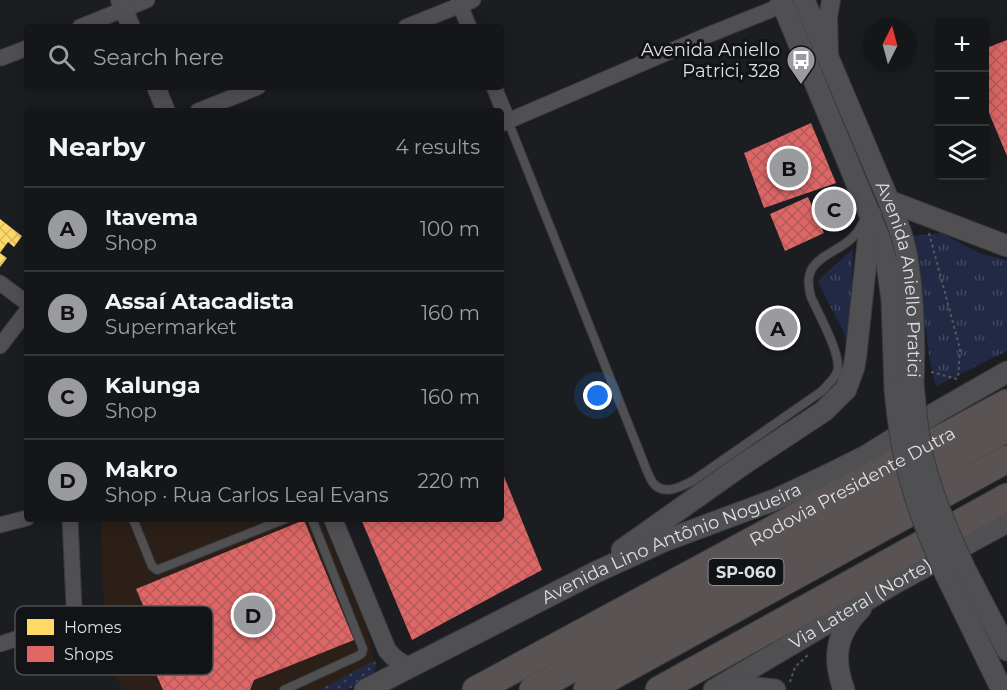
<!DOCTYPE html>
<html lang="en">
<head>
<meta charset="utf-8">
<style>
	:root { --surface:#141618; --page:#1d1f21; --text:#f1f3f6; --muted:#9d9fa2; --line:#333537; --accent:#9a9b9f }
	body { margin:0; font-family:Montserrat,sans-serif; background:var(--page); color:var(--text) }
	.controls { position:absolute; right:18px; top:18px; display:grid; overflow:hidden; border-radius:6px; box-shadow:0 3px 15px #0003 }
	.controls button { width:54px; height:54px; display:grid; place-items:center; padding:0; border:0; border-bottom:2px solid var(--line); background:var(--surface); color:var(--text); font:30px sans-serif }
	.compass { position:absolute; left:863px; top:18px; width:54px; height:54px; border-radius:50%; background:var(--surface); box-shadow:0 3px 15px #0003; rotate:6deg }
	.you { position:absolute; left:598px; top:396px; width:21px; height:21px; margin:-15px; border:4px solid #fff; border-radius:50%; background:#1a73e8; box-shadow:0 0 0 9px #1a73e833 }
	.badge { display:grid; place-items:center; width:39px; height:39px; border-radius:50%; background:var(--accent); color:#111; font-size:20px; font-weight:700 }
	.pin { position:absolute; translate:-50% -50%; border:3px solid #fff; box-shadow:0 2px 6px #0006 }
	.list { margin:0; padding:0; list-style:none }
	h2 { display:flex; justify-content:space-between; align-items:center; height:78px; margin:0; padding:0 24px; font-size:26px }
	h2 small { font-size:20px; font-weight:400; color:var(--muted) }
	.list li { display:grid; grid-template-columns:39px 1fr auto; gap:18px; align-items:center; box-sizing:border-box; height:84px; padding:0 24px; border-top:2px solid var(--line) }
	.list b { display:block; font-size:22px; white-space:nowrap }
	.list p { margin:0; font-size:20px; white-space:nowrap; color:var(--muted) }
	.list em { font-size:20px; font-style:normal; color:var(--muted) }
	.icon { flex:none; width:33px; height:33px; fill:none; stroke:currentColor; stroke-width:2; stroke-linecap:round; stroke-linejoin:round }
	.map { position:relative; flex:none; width:1007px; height:690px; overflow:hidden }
	.search { position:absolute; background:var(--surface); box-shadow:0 3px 15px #0003; left:24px; top:24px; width:480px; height:66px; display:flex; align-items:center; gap:15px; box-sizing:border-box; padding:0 21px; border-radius:6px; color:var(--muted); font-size:22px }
	.panel { position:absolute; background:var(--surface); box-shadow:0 3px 15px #0003; left:24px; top:108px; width:480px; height:414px; border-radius:6px }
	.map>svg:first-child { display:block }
	.commercial { fill:#2c1f18 }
	.grass { fill:url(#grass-tufts) }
	.garden { fill:url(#garden-dots) }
	.homes { fill:url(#homes-cross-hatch) }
	.shops { fill:url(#shops-cross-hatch) }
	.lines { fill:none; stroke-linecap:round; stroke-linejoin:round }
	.service-casing { stroke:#393a3d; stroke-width:10 }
	.minor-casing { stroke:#393a3d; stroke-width:17 }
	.tertiary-casing { stroke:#393a3d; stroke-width:20 }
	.secondary-casing { stroke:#393a3d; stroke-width:23 }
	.motorway-casing { stroke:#393a3d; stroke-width:29 }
	.path { stroke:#565759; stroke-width:2; stroke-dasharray:3 3; stroke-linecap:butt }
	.service { stroke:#505053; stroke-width:8 }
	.minor { stroke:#505053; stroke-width:15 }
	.tertiary { stroke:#505053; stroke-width:18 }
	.secondary { stroke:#505053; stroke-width:21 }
	.motorway { stroke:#5a5353; stroke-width:27 }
	.secondary-bridge-casing { stroke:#393a3d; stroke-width:23; stroke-linecap:butt }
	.secondary-bridge { stroke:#505053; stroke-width:21 }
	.labels { text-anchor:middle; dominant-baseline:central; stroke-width:6; stroke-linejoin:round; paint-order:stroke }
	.shield { fill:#111317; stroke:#a0a2a6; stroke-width:1.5 }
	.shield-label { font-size:16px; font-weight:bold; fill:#dedfe3 }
	.poi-label { font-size:18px; fill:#dedfe3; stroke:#111317; text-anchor:end }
	.street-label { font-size:18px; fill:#dedfe3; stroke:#111317 }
	.key { fill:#111317; stroke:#4e5054; stroke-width:1.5 }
	.key-label { font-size:16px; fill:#dedfe3 }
</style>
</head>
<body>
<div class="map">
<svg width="1007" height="690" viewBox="0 0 1007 690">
	<defs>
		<pattern id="grass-tufts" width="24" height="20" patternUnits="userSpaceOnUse" patternTransform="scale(1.5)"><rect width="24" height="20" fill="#212945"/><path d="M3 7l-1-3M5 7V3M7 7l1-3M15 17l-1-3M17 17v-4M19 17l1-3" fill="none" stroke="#414860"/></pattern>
		<pattern id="garden-dots" width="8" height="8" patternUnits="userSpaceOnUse" patternTransform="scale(1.5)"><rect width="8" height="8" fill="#212945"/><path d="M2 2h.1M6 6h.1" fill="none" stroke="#414860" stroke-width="1.8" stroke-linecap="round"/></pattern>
		<pattern id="homes-cross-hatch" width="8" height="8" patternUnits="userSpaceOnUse" patternTransform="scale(1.5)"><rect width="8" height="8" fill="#ffd966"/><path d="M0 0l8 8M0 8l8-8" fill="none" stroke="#d9bb5f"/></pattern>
		<pattern id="shops-cross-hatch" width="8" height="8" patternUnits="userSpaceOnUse" patternTransform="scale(1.5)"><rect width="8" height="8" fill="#e06666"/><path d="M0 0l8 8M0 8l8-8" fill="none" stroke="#b15c5c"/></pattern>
	</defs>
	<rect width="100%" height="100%" fill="#1b1d20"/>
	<path class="commercial" d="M101,519H321L367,628L376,666L347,690H123L110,666L108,633L102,583Z"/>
	<path class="grass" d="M942,233L979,253L1007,260V351L936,386L930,362L914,236Z
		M853,249L850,342L848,348L844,333L818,282L825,274Z"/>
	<path class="garden" d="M375,660L376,666L373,676L347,690H319Z"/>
	<path class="homes" d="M0,219L22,236L14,247L8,242L0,253L7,258L0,267Z"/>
	<path class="shops" d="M1007,40V156L984,101V49Z
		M811,123L836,183L764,208L744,153Z
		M842,192L855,219L827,231L814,202Z
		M808,197L824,233L785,251L770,214Z
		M501,469L542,570L412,640L361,519H501Z
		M304,520L354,640L254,680L250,690H163L138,632L152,626L136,589Z"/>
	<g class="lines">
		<g class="service-casing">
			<path id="service" d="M508,121L647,471C649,475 651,481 654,484C665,496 683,486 694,480L822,391C827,385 834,380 837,372C843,357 818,313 811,297C797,249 848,259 863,222
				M133,519L152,566L157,570L285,519
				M284,690L358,656L362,653L363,649L312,519"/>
		</g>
		<g class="minor-casing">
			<path id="minor" d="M458,0L469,27
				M80,27L147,0
				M406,27L473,0
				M1,58L27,48
				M494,87L508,121
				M198,111L258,87
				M501,124L708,35L783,5
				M0,283L27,303
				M0,346L27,311
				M0,525L27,518
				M0,644L60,625L70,617L73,613L74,606L70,519"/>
		</g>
		<g class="tertiary-casing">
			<path id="tertiary" d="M120,0L131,27
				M829,53L828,17L831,0
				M156,87L166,111
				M333,519L387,650C394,659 400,663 411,667"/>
		</g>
		<g class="secondary-casing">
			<g id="secondary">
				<path d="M781,0L879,237L887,264L892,300L895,389"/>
				<path id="s1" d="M804,0C826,54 849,106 871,159C882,186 895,212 903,240C910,266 912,294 913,321C914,342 914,364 913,385"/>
				<path d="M889,201L1007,246"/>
				<path d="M622,550L742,465L824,411L846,389L854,367L856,354L871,215"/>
				<path d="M964,567L1007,650"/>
				<path d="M946,575L1002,690"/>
				<path id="s2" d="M365,690L596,572L664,541L777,499L830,474L866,456L937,412L1007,372"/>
				<path id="s3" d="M714,690L895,583L1007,522"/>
				<path d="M727,690L756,688L775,690"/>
				<path d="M844,690C832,657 836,633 861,608"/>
			</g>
		</g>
		<g class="motorway-casing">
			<g id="motorway">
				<path id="s4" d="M476,690L1007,403"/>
				<path d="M533,690L1007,428"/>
				<path d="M587,690L1007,459"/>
				<path d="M659,690L1007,497"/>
			</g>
		</g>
		<path class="path" d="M929,233L960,349L958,379
			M931,372L957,379
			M790,682L795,667L808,655"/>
		<use href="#service" class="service"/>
		<use href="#minor" class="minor"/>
		<use href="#tertiary" class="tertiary"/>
		<use href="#secondary" class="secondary"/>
		<use href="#motorway" class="motorway"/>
		<g class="secondary-bridge-casing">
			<path id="secondary-bridge" d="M913,385C916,409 917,434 923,458C932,496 948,531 964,567
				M895,389C898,423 903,457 913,489C921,519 934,547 946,575"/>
		</g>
		<use href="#secondary-bridge" class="secondary-bridge"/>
	</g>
	<defs>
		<g id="bus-pin" transform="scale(1.5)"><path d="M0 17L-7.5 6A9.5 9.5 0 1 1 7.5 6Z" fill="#9a9b9f" stroke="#111317"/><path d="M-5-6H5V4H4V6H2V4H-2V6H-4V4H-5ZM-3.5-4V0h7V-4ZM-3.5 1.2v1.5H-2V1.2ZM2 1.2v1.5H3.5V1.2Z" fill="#fff"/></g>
	</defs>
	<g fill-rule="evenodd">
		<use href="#bus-pin" x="801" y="60"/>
	</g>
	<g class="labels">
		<rect class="shield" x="708.5" y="559" width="75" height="26" rx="4.5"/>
		<g class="shield-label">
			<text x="746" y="572">SP-060</text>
		</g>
		<g class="poi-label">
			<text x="780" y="50">Avenida Aniello<tspan x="780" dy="21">Patrici, 328</tspan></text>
		</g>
		<g class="street-label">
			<text stroke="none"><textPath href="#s1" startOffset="298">Avenida Aniello Pratici</textPath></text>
			<text stroke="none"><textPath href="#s4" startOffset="428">Rodovia Presidente Dutra</textPath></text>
			<text stroke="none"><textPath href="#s2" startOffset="340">Avenida Lino Antônio Nogueira</textPath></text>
			<text stroke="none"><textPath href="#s3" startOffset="170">Via Lateral (Norte)</textPath></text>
		</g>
	</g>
	<rect x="15" y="606" width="198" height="69" rx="9" class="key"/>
	<rect x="27" y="619" width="27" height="16" fill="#ffd966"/>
	<rect x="27" y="646" width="27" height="16" fill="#e06666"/>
	<g class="key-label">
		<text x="64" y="633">Homes</text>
		<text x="64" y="660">Shops</text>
	</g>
</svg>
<div class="controls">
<button>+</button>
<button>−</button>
<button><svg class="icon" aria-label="layers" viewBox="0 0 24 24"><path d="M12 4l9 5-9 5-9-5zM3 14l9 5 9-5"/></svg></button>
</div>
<svg class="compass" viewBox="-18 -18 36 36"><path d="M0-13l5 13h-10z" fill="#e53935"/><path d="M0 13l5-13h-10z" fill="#9d9fa2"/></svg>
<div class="you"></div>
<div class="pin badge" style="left:778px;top:328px">A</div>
<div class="pin badge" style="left:789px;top:168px">B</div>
<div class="pin badge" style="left:834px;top:209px">C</div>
<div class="pin badge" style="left:253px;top:615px">D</div>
<div class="search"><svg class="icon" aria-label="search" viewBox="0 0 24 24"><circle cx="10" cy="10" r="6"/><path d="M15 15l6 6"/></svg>Search here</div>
<section class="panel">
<h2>Nearby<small>4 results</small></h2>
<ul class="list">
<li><span class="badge">A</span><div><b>Itavema</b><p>Shop</p></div><em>100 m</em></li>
<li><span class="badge">B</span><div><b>Assaí Atacadista</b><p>Supermarket</p></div><em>160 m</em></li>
<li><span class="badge">C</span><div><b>Kalunga</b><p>Shop</p></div><em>160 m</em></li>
<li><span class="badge">D</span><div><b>Makro</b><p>Shop · Rua Carlos Leal Evans</p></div><em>220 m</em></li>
</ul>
</section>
</div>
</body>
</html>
